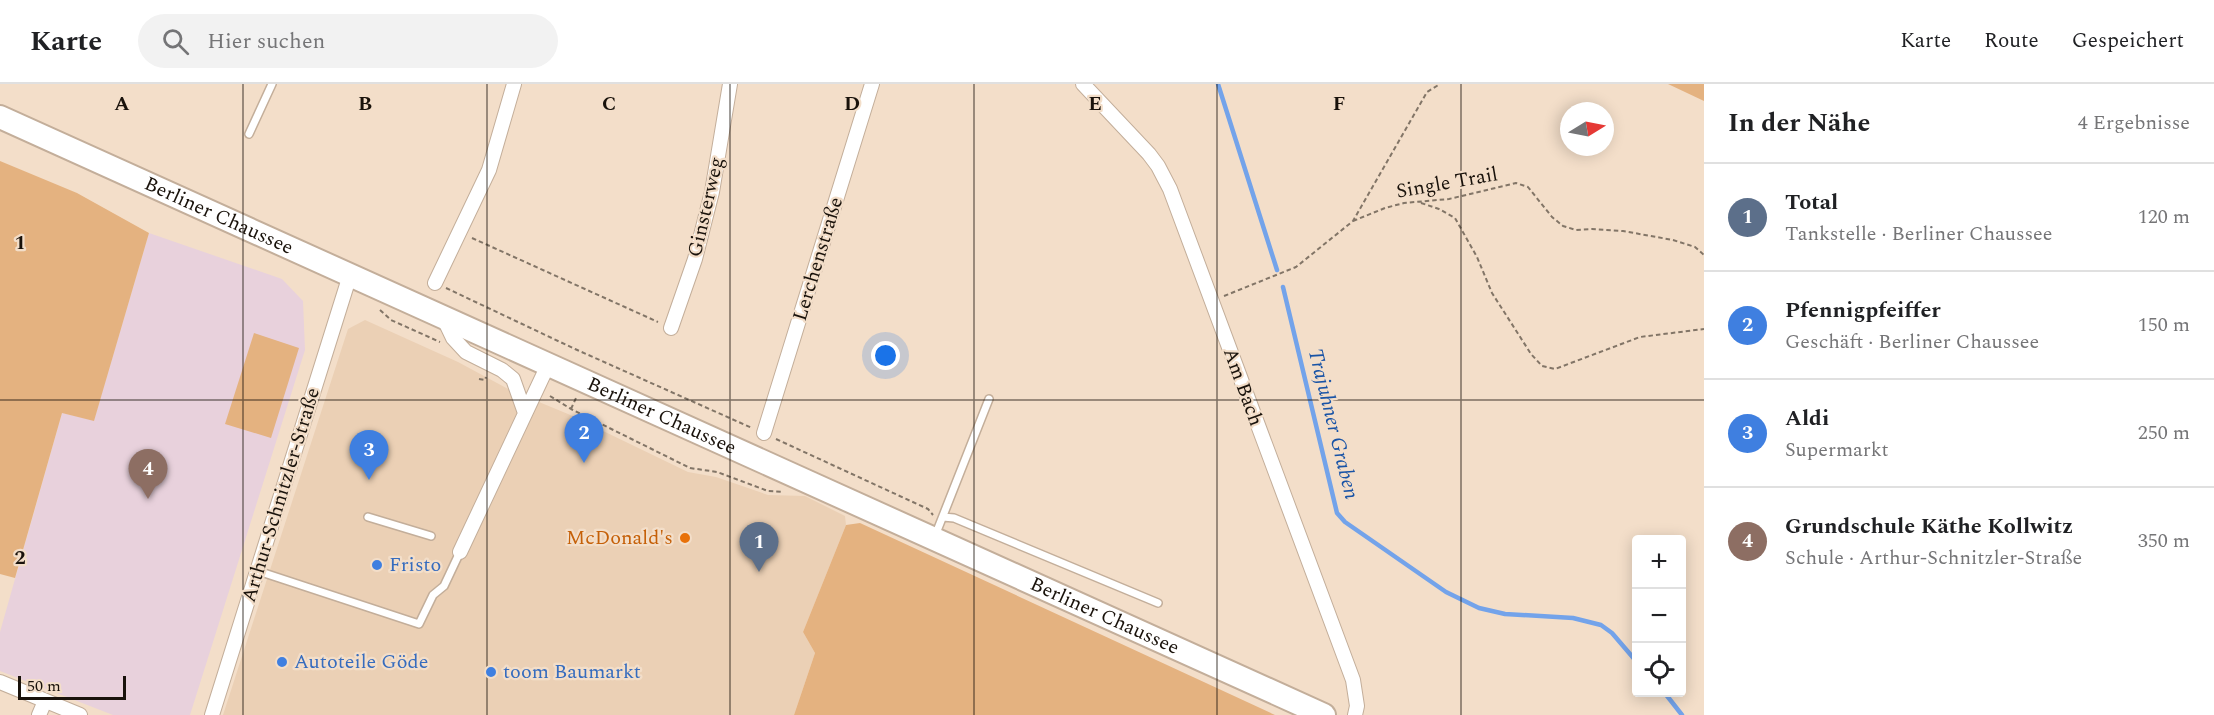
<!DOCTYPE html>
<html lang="de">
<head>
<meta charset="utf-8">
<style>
	:root { --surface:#fff; --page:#f2f2f2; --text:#202124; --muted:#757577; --line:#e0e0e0; --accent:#7c3aed }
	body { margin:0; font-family:Spectral,serif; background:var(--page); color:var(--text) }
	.controls { position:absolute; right:18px; bottom:18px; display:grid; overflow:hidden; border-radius:6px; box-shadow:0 3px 15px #0003 }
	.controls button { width:54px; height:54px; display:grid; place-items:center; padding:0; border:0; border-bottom:2px solid var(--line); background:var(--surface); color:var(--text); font:30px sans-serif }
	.compass { position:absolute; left:1560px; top:18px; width:54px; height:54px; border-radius:50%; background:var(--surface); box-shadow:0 3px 15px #0003; rotate:80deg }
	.scale { position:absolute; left:18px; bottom:15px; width:108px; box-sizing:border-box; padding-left:6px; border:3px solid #19120b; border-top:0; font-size:16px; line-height:21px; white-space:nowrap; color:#19120b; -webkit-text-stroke:4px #f3dec9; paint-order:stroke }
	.you { position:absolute; left:886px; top:272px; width:21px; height:21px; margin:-15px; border:4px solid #fff; border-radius:50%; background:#1a73e8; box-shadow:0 0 0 9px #1a73e833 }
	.badge { display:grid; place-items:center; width:39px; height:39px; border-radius:50%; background:var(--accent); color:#fff; font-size:20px; font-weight:700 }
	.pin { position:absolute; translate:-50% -50px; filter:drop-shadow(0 2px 3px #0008) }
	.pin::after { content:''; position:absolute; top:32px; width:21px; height:18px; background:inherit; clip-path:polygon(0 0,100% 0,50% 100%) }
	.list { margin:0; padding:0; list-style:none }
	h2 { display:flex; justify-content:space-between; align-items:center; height:78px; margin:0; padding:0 24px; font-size:26px }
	h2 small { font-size:20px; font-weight:400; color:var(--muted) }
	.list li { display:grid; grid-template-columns:39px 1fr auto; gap:18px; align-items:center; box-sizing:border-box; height:108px; padding:0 24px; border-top:2px solid var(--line) }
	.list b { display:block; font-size:22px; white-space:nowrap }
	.list p { margin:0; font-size:20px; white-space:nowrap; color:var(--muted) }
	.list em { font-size:20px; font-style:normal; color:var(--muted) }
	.icon { flex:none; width:33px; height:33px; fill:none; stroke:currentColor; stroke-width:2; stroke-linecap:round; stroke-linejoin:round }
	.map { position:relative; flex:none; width:1704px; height:631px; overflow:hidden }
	header { display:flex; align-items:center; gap:36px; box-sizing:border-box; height:84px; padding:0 30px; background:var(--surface); border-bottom:2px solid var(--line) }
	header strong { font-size:28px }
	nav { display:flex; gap:33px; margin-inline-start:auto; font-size:21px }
	.search { width:420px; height:54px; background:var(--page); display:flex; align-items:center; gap:15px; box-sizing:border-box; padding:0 21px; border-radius:33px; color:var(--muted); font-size:22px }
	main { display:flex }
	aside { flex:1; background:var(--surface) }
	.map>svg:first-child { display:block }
	.built { fill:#ebd0b5 }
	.education { fill:#e8d1dc }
	.green { fill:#e4b280 }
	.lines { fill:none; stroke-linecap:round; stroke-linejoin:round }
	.stream { stroke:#73a3ea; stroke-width:4.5 }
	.service-casing { stroke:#c3ae9a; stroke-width:10 }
	.minor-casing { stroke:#c3ae9a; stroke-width:16 }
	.primary-casing { stroke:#c3ae9a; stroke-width:26 }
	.path { stroke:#827567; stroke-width:2; stroke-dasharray:4.5 3; stroke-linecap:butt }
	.service { stroke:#fff; stroke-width:7 }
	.minor { stroke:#fff; stroke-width:14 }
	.primary { stroke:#fff; stroke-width:22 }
	.grid { fill:none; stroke:#19120b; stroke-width:1.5; stroke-opacity:0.55 }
	.food-dot { fill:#e8710a; stroke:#f3dec9; stroke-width:2 }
	.shop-dot { fill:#3f7fe0; stroke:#f3dec9; stroke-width:2 }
	.labels { text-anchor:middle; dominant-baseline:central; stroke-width:4.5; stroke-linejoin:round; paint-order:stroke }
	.street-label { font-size:20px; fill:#19120b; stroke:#f3dec9 }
	.food-label { font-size:20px; fill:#c56008; stroke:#f3dec9; text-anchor:end }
	.shop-label { font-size:20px; fill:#366cbe; stroke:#f3dec9; text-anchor:start }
	.water-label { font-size:21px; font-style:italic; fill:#1853a6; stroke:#f3dec9 }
	.grid-label { font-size:20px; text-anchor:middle; font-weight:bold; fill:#19120b; stroke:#f3dec9; stroke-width:4.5; stroke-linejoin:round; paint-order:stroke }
</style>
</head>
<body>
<header>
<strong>Karte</strong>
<div class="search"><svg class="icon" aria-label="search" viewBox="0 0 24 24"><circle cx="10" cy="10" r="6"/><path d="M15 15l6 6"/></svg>Hier suchen</div>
<nav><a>Karte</a><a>Route</a><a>Gespeichert</a></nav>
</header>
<main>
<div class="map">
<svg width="1704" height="631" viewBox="0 0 1704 631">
	<rect width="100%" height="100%" fill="#f3dec9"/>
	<path class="built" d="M365,236L458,278L510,306L568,330L688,388L716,393L768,411L805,412L845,432L846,441L803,548L815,569L794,631H223L348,245Z"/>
	<path class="education" d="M149,149L282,195L303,217L305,266L190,631H113L0,587V548L62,329L94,336Z"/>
	<path class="green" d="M1668,0H1704V17Z
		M0,77L77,109L149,149L94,337L62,329L15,494L0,490Z
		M254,249L299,264L271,354L225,340Z
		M860,439L1275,631H794L815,569L803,548L846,441Z"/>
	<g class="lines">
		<path class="stream" d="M1218,0L1277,186
			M1283,203L1337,429L1345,438L1446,508L1479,524L1505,530L1573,534L1601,541L1612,549L1636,577
			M1664,608L1682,631"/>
		<g class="service-casing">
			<path id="service" d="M249,50L272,0
				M368,433L431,452
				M943,433L954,434L1158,519
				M935,452L989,315
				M258,487L419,540L433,511L444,502L460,468"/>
		</g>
		<g class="minor-casing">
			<path id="minor" d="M1083,0L1149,70L1158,82L1170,105L1353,596L1357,622L1355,631
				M435,199L489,86L514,0
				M443,233L453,254L466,268L502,286L513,295L525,329
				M671,244L695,175L712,108L730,0
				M764,349L872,0
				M460,468L548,281
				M0,598L80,631
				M39,631L45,617
				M212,631L350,191"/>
		</g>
		<g class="primary-casing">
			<g id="primary">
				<path id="s1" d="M0,33L1324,631"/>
			</g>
		</g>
		<path class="path" d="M1421,119L1439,125L1455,134L1477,173L1492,209L1531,270L1542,282L1555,285L1640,253L1704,245
			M1353,137L1385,124L1404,119L1449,115L1516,99L1528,103L1552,133L1563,142L1576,146L1592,145L1623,147L1673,156L1695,163L1704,171
			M472,154L658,238
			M446,204L575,265L752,344
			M1224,212L1296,183L1353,137L1427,8L1440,0
			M380,226L391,236L440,258
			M479,295L485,296L486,293
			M550,312L571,325L690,384L717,388L768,407L783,408
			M571,325L576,314
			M776,355L928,425L933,431"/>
		<use href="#service" class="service"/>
		<use href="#minor" class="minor"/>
		<use href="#primary" class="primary"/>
	</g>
	<path class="grid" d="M243,0V631M487,0V631M730,0V631M974,0V631M1217,0V631M1461,0V631M0,316H1704"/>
	<circle class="food-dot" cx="685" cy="454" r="6"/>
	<g class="shop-dot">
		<circle cx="377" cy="481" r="6"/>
		<circle cx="282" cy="578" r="6"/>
		<circle cx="491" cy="588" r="6"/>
	</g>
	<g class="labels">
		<g class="street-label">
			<text transform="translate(1447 99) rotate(-10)">Single Trail</text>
			<text transform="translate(706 123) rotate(-77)">Ginsterweg</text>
			<text stroke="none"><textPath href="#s1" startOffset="240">Berliner Chaussee</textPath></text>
			<text transform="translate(818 175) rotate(-73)">Lerchenstraße</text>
			<text transform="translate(1243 303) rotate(70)">Am Bach</text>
			<text stroke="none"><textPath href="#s1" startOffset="726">Berliner Chaussee</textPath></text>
			<text transform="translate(281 411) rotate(-73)">Arthur-Schnitzler-Straße</text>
			<text stroke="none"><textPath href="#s1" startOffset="1212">Berliner Chaussee</textPath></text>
		</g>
		<g class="food-label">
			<text x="673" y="454">McDonald's</text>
		</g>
		<g class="shop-label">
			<text x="389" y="481">Fristo</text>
			<text x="294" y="578">Autoteile Göde</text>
			<text x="503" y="588">toom Baumarkt</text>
		</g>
		<g class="water-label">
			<text transform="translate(1333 340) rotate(76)">Trajuhner Graben</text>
		</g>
	</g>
	<g class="grid-label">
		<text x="122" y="26">A</text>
		<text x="365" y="26">B</text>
		<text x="609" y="26">C</text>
		<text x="852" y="26">D</text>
		<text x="1095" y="26">E</text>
		<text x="1339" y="26">F</text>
		<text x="20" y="165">1</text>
		<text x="20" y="480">2</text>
	</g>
</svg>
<div class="controls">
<button>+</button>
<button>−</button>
<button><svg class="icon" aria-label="locate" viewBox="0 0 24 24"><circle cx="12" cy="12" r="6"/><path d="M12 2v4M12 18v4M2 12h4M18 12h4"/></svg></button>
</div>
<svg class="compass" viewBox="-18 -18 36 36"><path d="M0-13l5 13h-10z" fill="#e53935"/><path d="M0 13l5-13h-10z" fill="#757577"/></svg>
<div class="scale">50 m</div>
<div class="you"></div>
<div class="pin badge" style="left:759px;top:488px;background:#5c6f8a">1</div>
<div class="pin badge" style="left:584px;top:379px;background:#3f7fe0">2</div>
<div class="pin badge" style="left:369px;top:396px;background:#3f7fe0">3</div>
<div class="pin badge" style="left:148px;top:415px;background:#8d6e63">4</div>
</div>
<aside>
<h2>In der Nähe<small>4 Ergebnisse</small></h2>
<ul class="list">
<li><span class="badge" style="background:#5c6f8a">1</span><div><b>Total</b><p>Tankstelle · Berliner Chaussee</p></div><em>120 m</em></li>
<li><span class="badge" style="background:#3f7fe0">2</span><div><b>Pfennigpfeiffer</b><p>Geschäft · Berliner Chaussee</p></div><em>150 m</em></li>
<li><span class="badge" style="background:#3f7fe0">3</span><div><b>Aldi</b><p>Supermarkt</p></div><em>250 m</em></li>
<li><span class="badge" style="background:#8d6e63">4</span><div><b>Grundschule Käthe Kollwitz</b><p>Schule · Arthur-Schnitzler-Straße</p></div><em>350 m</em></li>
</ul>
</aside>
</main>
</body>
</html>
